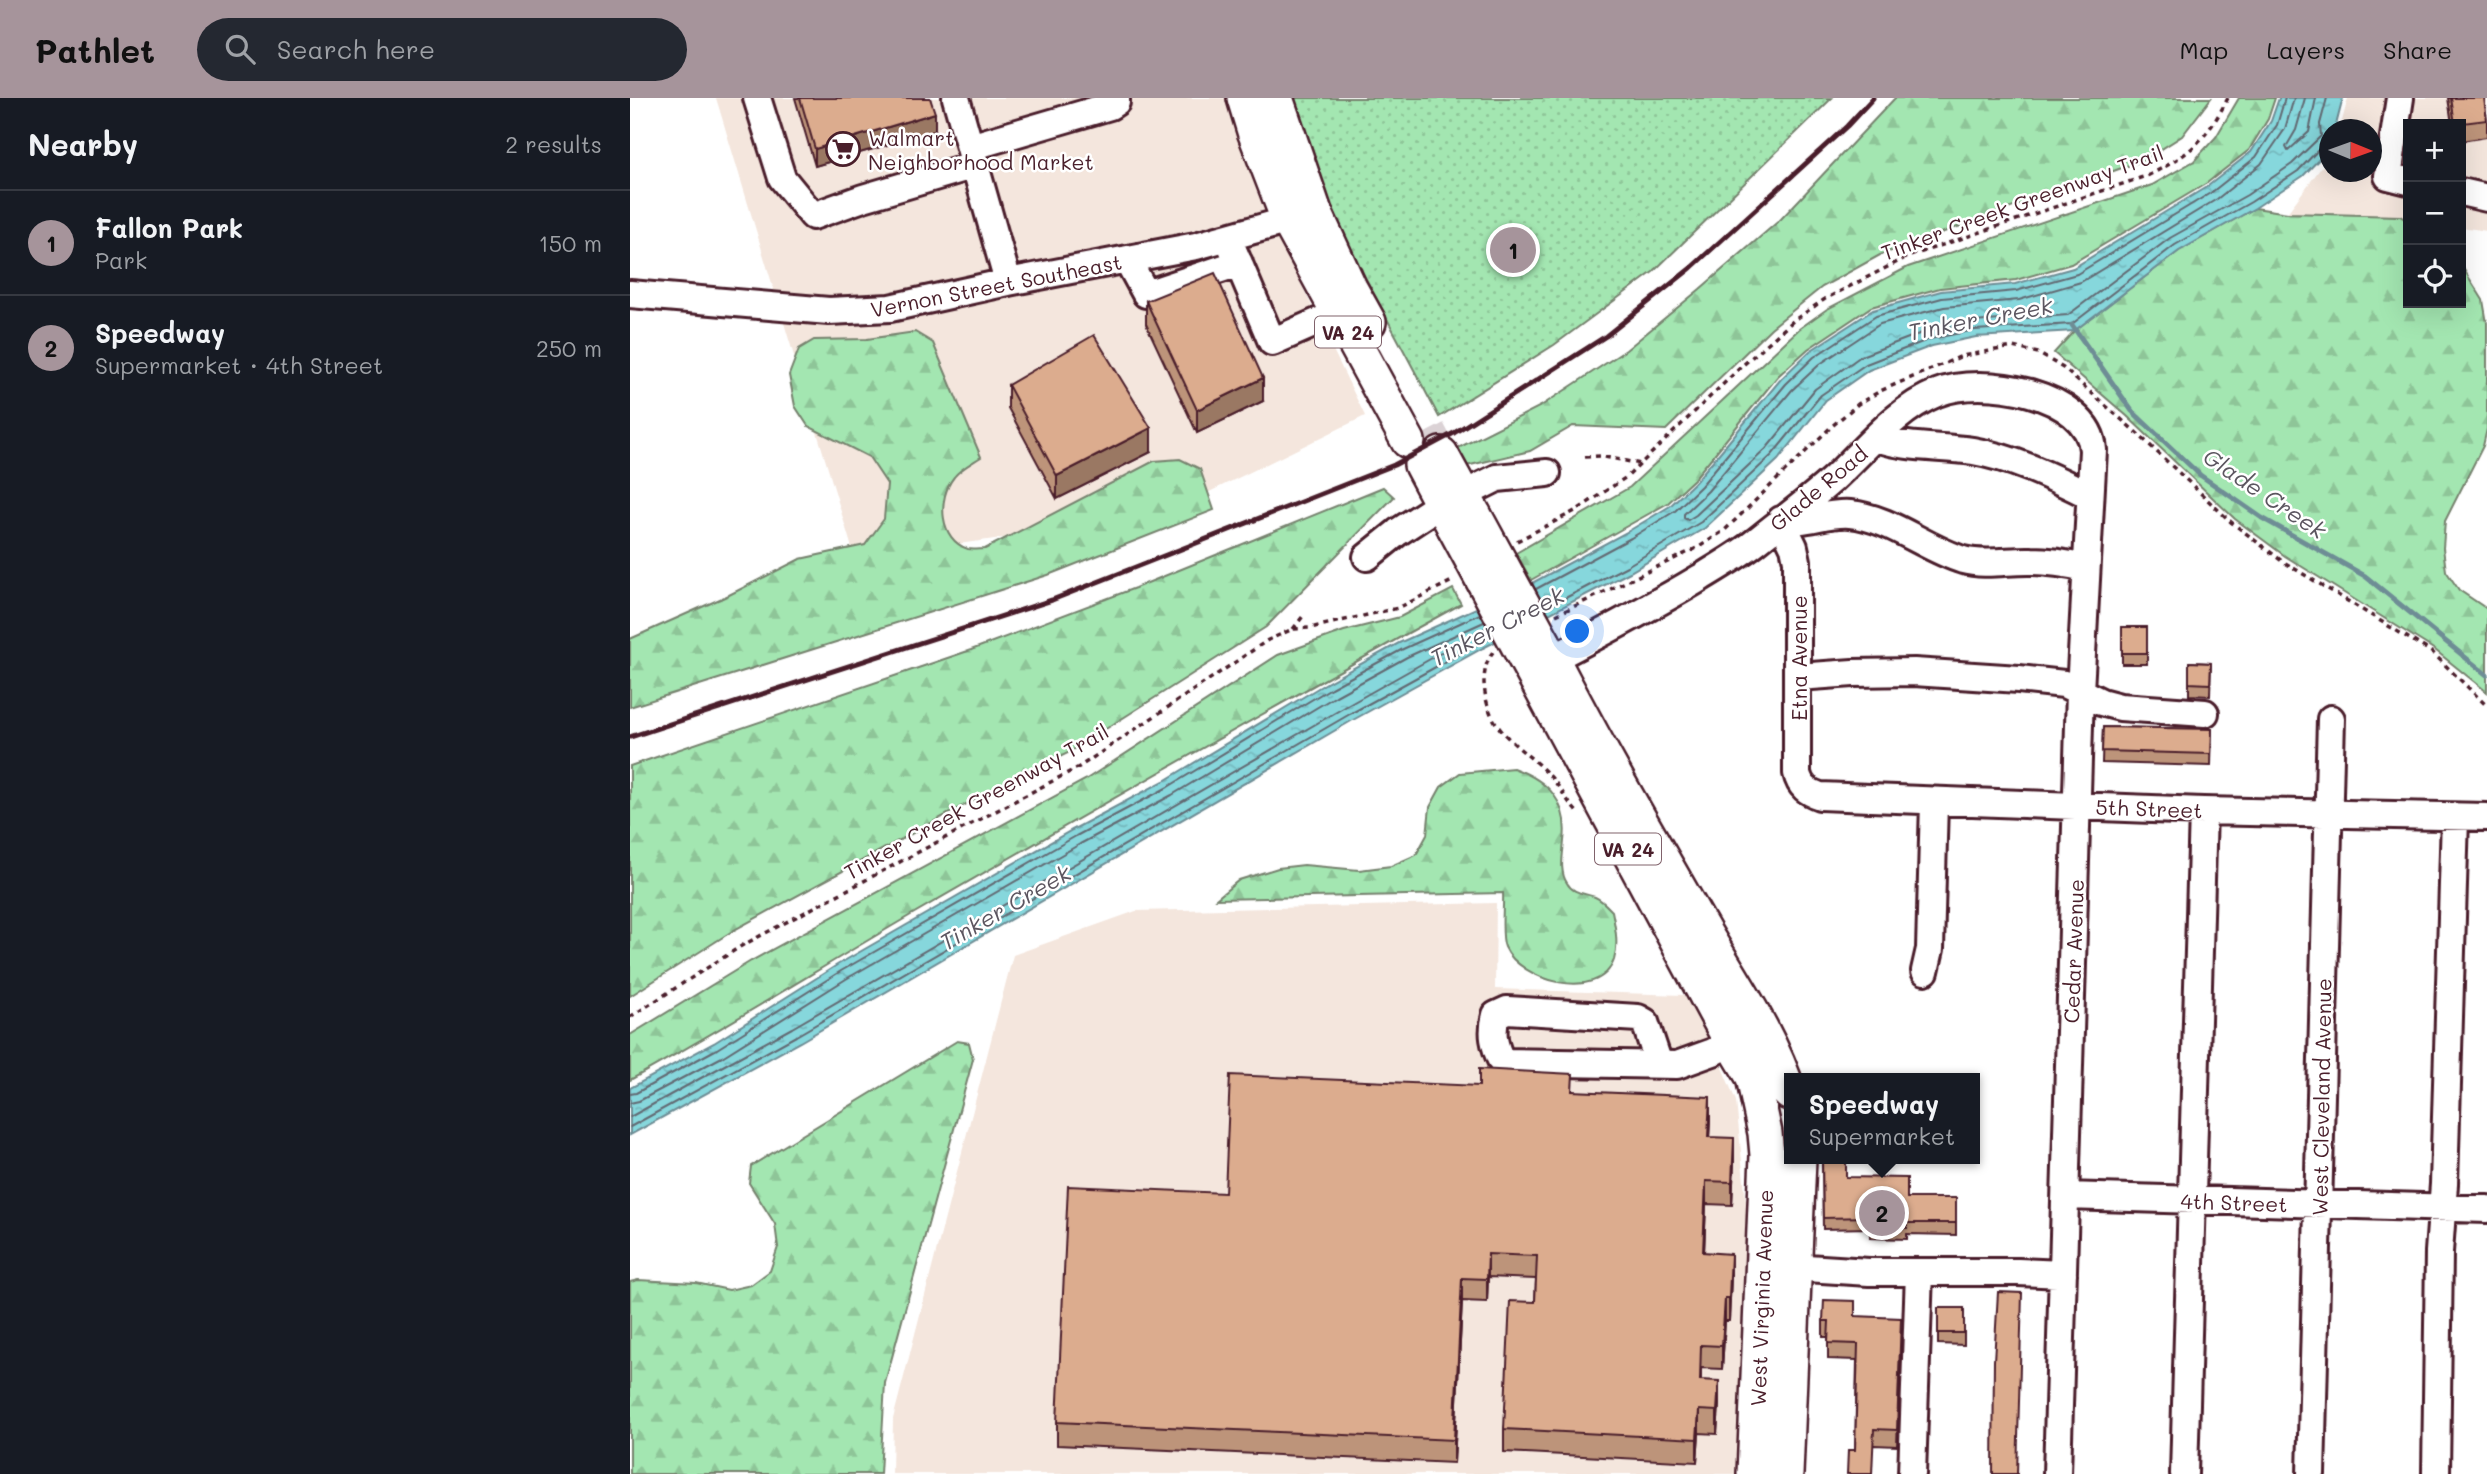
<!DOCTYPE html>
<html lang="en">
<head>
<meta charset="utf-8">
<style>
	:root { --surface:#171b24; --page:#242831; --text:#f1f3f6; --muted:#9ea1a6; --line:#363941; --accent:#a6949b }
	body { margin:0; font-family:Mali,sans-serif; background:var(--page); color:var(--text) }
	.controls { position:absolute; right:21px; top:21px; display:grid; overflow:hidden; border-radius:0px; box-shadow:0 7px 28px #0002 }
	.controls button { width:63px; height:63px; display:grid; place-items:center; padding:0; border:0; border-bottom:2px solid var(--line); background:var(--surface); color:var(--text); font:35px sans-serif }
	.compass { position:absolute; left:1689px; top:21px; width:63px; height:63px; border-radius:50%; background:var(--surface); box-shadow:0 7px 28px #0002; rotate:91deg }
	.you { position:absolute; left:948px; top:534px; width:24px; height:24px; margin:-18px; border:5px solid #fff; border-radius:50%; background:#1a73e8; box-shadow:0 0 0 10px #1a73e833 }
	.badge { display:grid; place-items:center; width:46px; height:46px; border-radius:50%; background:var(--accent); color:#111; font-size:23px; font-weight:700 }
	.pin { position:absolute; translate:-50% -50%; border:4px solid #fff; box-shadow:0 2px 7px #0006 }
	.popup { position:absolute; left:1154px; top:975px; width:196px; height:91px; box-sizing:border-box; display:grid; place-content:center; border-radius:0px; background:var(--surface); filter:drop-shadow(0 2px 5px #0005); font-size:23px; white-space:nowrap; color:var(--muted) }
	.popup b { font-size:26px; color:var(--text) }
	.popup::after { content:''; position:absolute; left:50%; top:100%; margin-left:-14px; border:14px solid transparent; border-top-color:var(--surface) }
	.list { margin:0; padding:0; list-style:none }
	h2 { display:flex; justify-content:space-between; align-items:center; height:91px; margin:0; padding:0 28px; font-size:30px }
	h2 small { font-size:23px; font-weight:400; color:var(--muted) }
	.list li { display:grid; grid-template-columns:46px 1fr auto; gap:21px; align-items:center; box-sizing:border-box; height:105px; padding:0 28px; border-top:2px solid var(--line) }
	.list b { display:block; font-size:26px; white-space:nowrap }
	.list p { margin:0; font-size:23px; white-space:nowrap; color:var(--muted) }
	.list em { font-size:23px; font-style:normal; color:var(--muted) }
	.icon { flex:none; width:38px; height:38px; fill:none; stroke:currentColor; stroke-width:2; stroke-linecap:round; stroke-linejoin:round }
	.map { position:relative; flex:none; width:1857px; height:1376px; overflow:hidden }
	header { display:flex; align-items:center; gap:42px; box-sizing:border-box; height:98px; padding:0 35px; background:var(--accent); color:#111 }
	header strong { font-size:33px }
	nav { display:flex; gap:38px; margin-inline-start:auto; font-size:24px }
	.search { width:490px; height:63px; background:var(--page); display:flex; align-items:center; gap:18px; box-sizing:border-box; padding:0 24px; border-radius:38px; color:var(--muted); font-size:26px }
	main { display:flex }
	aside { flex:1; background:var(--surface) }
	.map>svg:first-child { display:block }
	.built { fill:#f4e6dd }
	.forest { fill:url(#forest-firs); stroke:#76826e; stroke-width:2 }
	.park { fill:url(#park-dots); stroke:#76826e; stroke-width:2 }
	.water { fill:url(#water-ripples); stroke:#6e8d95; stroke-width:2 }
	.lines { fill:none; stroke-linecap:round; stroke-linejoin:round }
	.shore { stroke:#626972; stroke-width:2 }
	.stream { stroke:#6e8d95; stroke-width:5 }
	.major-tunnel { stroke:#dbd2d5; stroke-width:33; stroke-dasharray:33 17; stroke-linecap:butt }
	.minor-casing { stroke:#4a1f2b; stroke-width:32 }
	.major-casing { stroke:#4a1f2b; stroke-width:38 }
	.path { stroke:#4a1f2b; stroke-width:3.5; stroke-dasharray:5 5; stroke-linecap:butt }
	.minor { stroke:#fff; stroke-width:26 }
	.major { stroke:#fff; stroke-width:33 }
	.rail { stroke:#4a1f2b; stroke-width:5 }
	.major-bridge-casing { stroke:#4a1f2b; stroke-width:38; stroke-linecap:butt }
	.major-bridge { stroke:#fff; stroke-width:33 }
	.wall { fill:#bd947a; stroke:#4a1f2b; stroke-width:2 }
	.shaded-wall { fill:#9a7863; stroke:#4a1f2b; stroke-width:2 }
	.building { fill:#dcac8e; stroke:#4a1f2b; stroke-width:2 }
	.labels { text-anchor:middle; dominant-baseline:central; stroke-width:5; stroke-linejoin:round; paint-order:stroke }
	.shield { fill:#fff; stroke:#80626b; stroke-width:2 }
	.shield-label { font-size:19px; font-weight:bold; fill:#4a1f2b }
	.poi-label { font-size:21px; fill:#4a1f2b; stroke:#fff; text-anchor:start }
	.street-label { font-size:21px; fill:#4a1f2b; stroke:#fff }
	.water-label { font-size:23px; font-style:italic; fill:#5c5660; stroke:#fff }
</style>
</head>
<body>
<header>
<strong>Pathlet</strong>
<div class="search"><svg class="icon" aria-label="search" viewBox="0 0 24 24"><circle cx="10" cy="10" r="6"/><path d="M15 15l6 6"/></svg>Search here</div>
<nav><a>Map</a><a>Layers</a><a>Share</a></nav>
</header>
<main>
<aside>
<h2>Nearby<small>2 results</small></h2>
<ul class="list">
<li><span class="badge">1</span><div><b>Fallon Park</b><p>Park</p></div><em>150 m</em></li>
<li><span class="badge">2</span><div><b>Speedway</b><p>Supermarket · 4th Street</p></div><em>250 m</em></li>
</ul>
</aside>
<div class="map">
<svg width="1857" height="1376" viewBox="0 0 1857 1376">
	<defs>
		<pattern id="forest-firs" width="22" height="20" patternUnits="userSpaceOnUse" patternTransform="scale(1.75)"><rect width="22" height="20" fill="#a3e6b1"/><path d="M5 1l3.5 6h-7zM16 11l3.5 6h-7z" fill="#8ec598"/></pattern>
		<pattern id="park-dots" width="8" height="8" patternUnits="userSpaceOnUse" patternTransform="scale(1.75)"><rect width="8" height="8" fill="#a3e6b1"/><path d="M2 2h.1M6 6h.1" fill="none" stroke="#8ec598" stroke-width="1.8" stroke-linecap="round"/></pattern>
		<pattern id="water-ripples" width="26" height="14" patternUnits="userSpaceOnUse" patternTransform="scale(1.75)"><rect width="26" height="14" fill="#86d7dc"/><path d="M2 4q2-2 4 0t4 0M15 11q2-2 4 0t4 0" fill="none" stroke="#75b8bd"/></pattern>
	</defs>
	<rect width="100%" height="100%" fill="#fff"/>
	<filter id="ink" filterUnits="userSpaceOnUse"><feTurbulence type="fractalNoise" baseFrequency=".0143" numOctaves="2"/><feDisplacementMap in="SourceGraphic" scale="14" xChannelSelector="R" yChannelSelector="G"/><feConvolveMatrix kernelMatrix="1 2 1 2 8 2 1 2 1" color-interpolation-filters="sRGB"/></filter>
	<g filter="url(#ink)">
		<path class="built" d="M86,0H597L628,97L735,318L528,419L225,460Z
			M1718,0H1857V133L1831,129V26H1778V119L1657,115L1699,59L1700,74H1742V32L1710,31Z
			M866,805L865,891L1054,897L1076,931L1106,1003L1117,1114L1107,1376H262L263,1321L383,857L506,813Z"/>
		<path class="forest" d="M1265,0H1581L1552,38L1514,62L1250,157L1192,189L1141,230L1036,332L943,328L900,353L836,368L828,350L911,308L996,252L1070,191L1151,121Z
			M1609,0H1645L1638,21L1619,52L1577,85L1441,166L1386,182L1310,190L1241,209L1178,251L1148,278L1064,381L1038,405L901,482L886,455L1000,389L1169,231L1197,211L1278,169L1522,87L1564,63L1586,39Z
			M1625,110L1658,115L1770,118L1778,123V205H1831V167L1853,202L1857,225V331L1853,348L1815,423L1813,450L1816,473L1829,492L1857,511V594L1805,552L1655,458L1605,421L1497,318L1424,255L1444,233L1549,153Z
			M285,234L303,245L351,359C342,365 330,371 324,379C307,400 309,442 338,451C343,452 350,451 355,451L524,363L550,361L570,371L584,412L418,477L0,609V541L99,497L170,461L235,447L254,421L257,386L239,359L178,328L165,308L159,277L169,251L184,242L237,241Z
			M753,389L764,399L636,529L438,655L353,697L104,832L0,898V668L341,552L505,490Z
			M823,491L831,506C644,608 459,714 274,821C182,875 93,931 0,982V937L121,863L455,682L648,557L714,533L770,519Z
			M883,670C917,682 939,703 934,743C933,757 929,773 937,785C943,796 955,795 965,799C972,802 977,808 982,813C985,828 989,846 984,862C969,905 890,883 875,849C870,838 874,808 873,795L586,801L609,782L648,770L674,767L729,772L761,768L786,757L797,737L800,709L811,689L830,675Z
			M327,943L339,945L343,961L255,1285L250,1376H0V1184L8,1182L66,1185L99,1192L121,1187L140,1173L148,1149L145,1126L119,1085L121,1068Z"/>
		<path class="park" d="M662,0H1202L1023,174L924,247L809,319L709,130L687,76Z"/>
		<path class="water" d="M1649,0H1713L1705,31L1700,32L1699,51L1673,78L1625,110L1549,153L1444,233L1346,239L1302,248L1239,272L1196,302L1148,362L1075,430L1000,474L853,550L723,622L170,944L0,1037V990L84,945L207,867L442,732L534,683L698,584L769,545L904,484L997,434L1040,408L1066,383L1151,281L1180,253L1243,212L1311,193L1385,186L1443,170L1578,88L1621,54L1641,23Z"/>
		<g class="lines">
			<path class="shore" d="M1664,0L1655,31L1631,66L1587,101L1451,184L1389,202L1314,209L1250,226L1190,266L1162,292L1078,393L1054,416V420L1058,422L1066,417L1136,351L1185,291L1231,258L1297,233L1343,224L1438,217L1540,140L1617,97L1662,66L1691,38L1690,26L1697,0
				M1675,0L1666,32L1656,49L1658,53L1679,34L1686,0
				M906,491L1001,440L1045,413L1071,388L1156,286L1184,259L1246,218L1312,200L1386,193L1447,176L1582,94L1626,59L1647,27L1655,0
				M916,510L997,468L1071,424L1142,357L1191,297L1236,266L1300,241L1345,232L1442,226L1545,147L1621,104L1668,73L1692,48L1700,47
				M0,996L6,995L87,951L211,873L446,738L538,689L701,590L773,551L850,516
				M0,1005L9,1003L92,959L216,881L450,746L542,697L706,598L777,559L854,524
				M0,1019L162,930L715,609L857,529
				M0,1029L166,938L720,616L862,538"/>
			<path class="stream" d="M1442,227L1502,313L1570,377L1632,420L1735,478L1857,577"/>
			<path class="major-tunnel" d="M799,333L811,356"/>
			<g class="minor-casing">
				<path id="minor" d="M127,0L152,80L183,118L233,100L345,67
					M326,0L378,184
					M1770,0L1758,78L1778,83
					M340,49L480,8L486,4V0
					M1831,94L1857,100
					M598,140L642,244L708,215
					M497,161L516,196L609,165
					M0,196L199,213L260,210L378,184L566,148L677,117
					M1247,340C1278,351 1310,348 1343,353C1384,360 1422,379 1459,397
					M833,397L867,380L917,375
					M1151,422L1164,449L1167,463V675C1170,689 1178,694 1190,698L1573,713L1857,719
					M1151,422C1175,426 1196,414 1220,416C1261,420 1294,450 1333,462C1355,468 1380,462 1402,463C1421,463 1438,466 1455,470
					M737,459L768,434L811,406
					M922,561C972,535 1022,509 1070,480C1088,469 1107,458 1124,445C1150,424 1177,404 1202,382C1235,352 1265,312 1307,295C1351,276 1459,295 1463,352L1450,593L1427,1376
					M1168,579L1223,575L1284,574L1389,581L1434,586L1471,604L1490,609L1575,615
					M1295,873L1300,851L1304,704
					M1029,966L1015,924L1008,920L877,912L866,917C861,935 864,948 872,964L1047,967L1083,954L1118,935
					M1436,1098L1857,1111
					M1145,1168L1239,1174H1388L1433,1176
					M1282,1376L1289,1174
					M1554,1376L1573,713
					M1681,1376L1701,621
					M1806,1376L1809,1154L1814,1086L1825,719"/>
			</g>
			<g class="major-casing">
				<path id="major" d="M614,0L624,33L659,124L778,343
					M646,0L685,114L720,190L739,224
					M811,356L845,418
					M791,367L824,429
					M914,545C963,642 1018,736 1072,830C1103,884 1140,935 1159,995
					M893,557L1094,931L1123,979L1135,1035L1137,1057L1124,1376
					M1156,1376L1169,1061"/>
			</g>
			<path class="path" d="M955,359L970,358L1011,366
				M887,443L947,412L998,378L1113,267L1163,223L1195,201L1277,159L1519,77C1561,56 1576,42 1598,0
				M926,517L1069,449L1095,432L1201,329L1228,306L1250,293L1332,258L1383,249L1408,255L1433,270L1508,336L1601,424L1652,463L1803,555L1857,608
				M663,531L674,517
				M863,554C856,562 854,575 854,585C857,635 888,645 918,676C930,688 937,704 948,715
				M0,919L113,847L449,669L638,542L663,531L680,530L768,510L824,482"/>
			<use href="#minor" class="minor"/>
			<use href="#major" class="major"/>
			<path class="rail" d="M0,639L422,502L764,367L824,335L976,238L1061,170L1217,28L1243,0"/>
			<g class="major-bridge-casing">
				<path id="major-bridge" d="M845,418L914,545
					M824,429L893,557"/>
			</g>
			<use href="#major-bridge" class="major-bridge"/>
		</g>
		<path class="wall" d="M165,0H300L305,33L185,68Z
			M1818,0H1854L1857,22V39L1831,43V26H1822Z
			M516,203L633,303L567,335L516,226Z
			M378,287L521,354L427,401L378,310Z
			M1492,529H1517V566H1492Z
			M1559,564L1581,565L1580,598L1559,597Z
			M1473,629L1582,631L1581,668L1472,665Z
			M943,993L1080,1022L1079,1039L1104,1064L1102,1107L1076,1106L1074,1155L1101,1179L1099,1223H1095L1092,1271L1071,1270V1282L1089,1306L1087,1336L1069,1335L1067,1364L874,1354V1331L905,1204L906,1181L858,1179L857,1204L832,1203L824,1365L427,1347V1324L595,1095Z
			M1192,1061L1216,1079L1277,1100H1326V1137L1277,1136V1141L1240,1140V1130L1193,1131Z
			M1308,1210H1334V1247L1308,1246Z
			M1225,1218L1271,1236L1267,1348L1244,1347L1225,1352L1227,1262L1198,1261V1239H1193V1223Z"/>
		<path class="shaded-wall" d="M305,15V33L185,68V51Z
			M633,280V303L567,335V312Z
			M521,330V354L427,401V378Z
			M1080,999V1022L1078,1062V1039Z
			M1104,1040V1064L1102,1107V1084Z
			M1076,1083V1106L1073,1178V1154Z
			M858,1156V1179L857,1204V1181Z
			M1101,1156V1179L1099,1223V1200Z
			M832,1180V1203L824,1365V1342Z
			M1095,1200V1223L1092,1271V1248Z
			M1089,1283V1306L1087,1336V1313Z
			M1069,1312V1335L1067,1364V1341Z"/>
		<path class="building" d="M170,0H300L305,15L185,51Z
			M1821,0H1854L1857,22L1825,26Z
			M585,175L633,280L567,312L516,203Z
			M464,237L521,330L427,378L378,287Z
			M1492,529H1517V555H1492Z
			M1559,564L1581,565L1580,586L1559,585Z
			M1473,629L1582,631L1581,656L1472,653Z
			M849,971L943,976L942,993L1080,999L1078,1039L1104,1040L1102,1084L1076,1083L1073,1154L1101,1156L1099,1200H1095L1092,1248L1071,1247L1070,1282L1089,1283L1087,1313L1069,1312L1067,1341L874,1331L880,1203L905,1204L907,1158L858,1156L857,1181L832,1180L824,1342L427,1324L438,1088L595,1095L600,977L849,988Z
			M1192,1061H1216V1079L1277,1080V1100H1326V1125H1277V1130L1240,1129V1119L1193,1120Z
			M1368,1194L1392,1195L1387,1376H1363L1364,1263Z
			M1194,1202L1225,1203V1218L1271,1220L1267,1332L1244,1331L1242,1376H1217L1218,1352H1225L1228,1246L1198,1245L1199,1223H1193Z
			M1308,1210H1334V1235H1308Z"/>
	</g>
	<defs>
		<g id="supermarket-ring" transform="scale(1.75)"><circle r="9.5" fill="#fff" stroke="#4a1f2b" stroke-width="1.5"/><path d="M-6-5.5h2.5l.6 2H6L4.5 2H-2.5L-4.4-4H-6ZM-1.5 3.2a1.3 1.3 0 1 0 .1 0ZM3 3.2a1.3 1.3 0 1 0 .1 0Z" fill="#4a1f2b"/></g>
	</defs>
	<g fill-rule="evenodd">
		<use href="#supermarket-ring" x="213" y="51"/>
	</g>
	<g class="labels">
		<g class="shield">
			<rect x="685" y="218.5" width="66" height="31" rx="5"/>
			<rect x="965" y="735.5" width="66" height="31" rx="5"/>
		</g>
		<g class="shield-label">
			<text x="718" y="234">VA 24</text>
			<text x="998" y="751">VA 24</text>
		</g>
		<g class="poi-label">
			<text x="238" y="39">Walmart<tspan x="238" dy="24">Neighborhood Market</tspan></text>
		</g>
		<g class="street-label">
			<text transform="translate(1392 104) rotate(-20)">Tinker Creek Greenway Trail</text>
			<text transform="translate(366 187) rotate(-11)">Vernon Street Southeast</text>
			<text transform="translate(1188 390) rotate(-40)">Glade Road</text>
			<text transform="translate(1168 560) rotate(-90)">Etna Avenue</text>
			<text transform="translate(346 703) rotate(-29)">Tinker Creek Greenway Trail</text>
			<text transform="translate(1519 710) rotate(2)">5th Street</text>
			<text transform="translate(1443 853) rotate(-88)">Cedar Avenue</text>
			<text transform="translate(1691 999) rotate(-89)">West Cleveland Avenue</text>
			<text transform="translate(1604 1104) rotate(2)">4th Street</text>
			<text transform="translate(1131 1200) rotate(-88)">West Virginia Avenue</text>
		</g>
		<g class="water-label">
			<text transform="translate(1350 220) rotate(-11)">Tinker Creek</text>
			<text transform="translate(1635 395) rotate(34)">Glade Creek</text>
			<text transform="translate(867 528) rotate(-27)">Tinker Creek</text>
			<text transform="translate(375 809) rotate(-30)">Tinker Creek</text>
		</g>
	</g>
</svg>
<div class="controls">
<button>+</button>
<button>−</button>
<button><svg class="icon" aria-label="locate" viewBox="0 0 24 24"><circle cx="12" cy="12" r="6"/><path d="M12 2v4M12 18v4M2 12h4M18 12h4"/></svg></button>
</div>
<svg class="compass" viewBox="-18 -18 36 36"><path d="M0-13l5 13h-10z" fill="#e53935"/><path d="M0 13l5-13h-10z" fill="#9ea1a6"/></svg>
<div class="you"></div>
<div class="pin badge" style="left:883px;top:152px">1</div>
<div class="pin badge" style="left:1252px;top:1115px">2</div>
<div class="popup"><b>Speedway</b>Supermarket</div>
</div>
</main>
</body>
</html>
